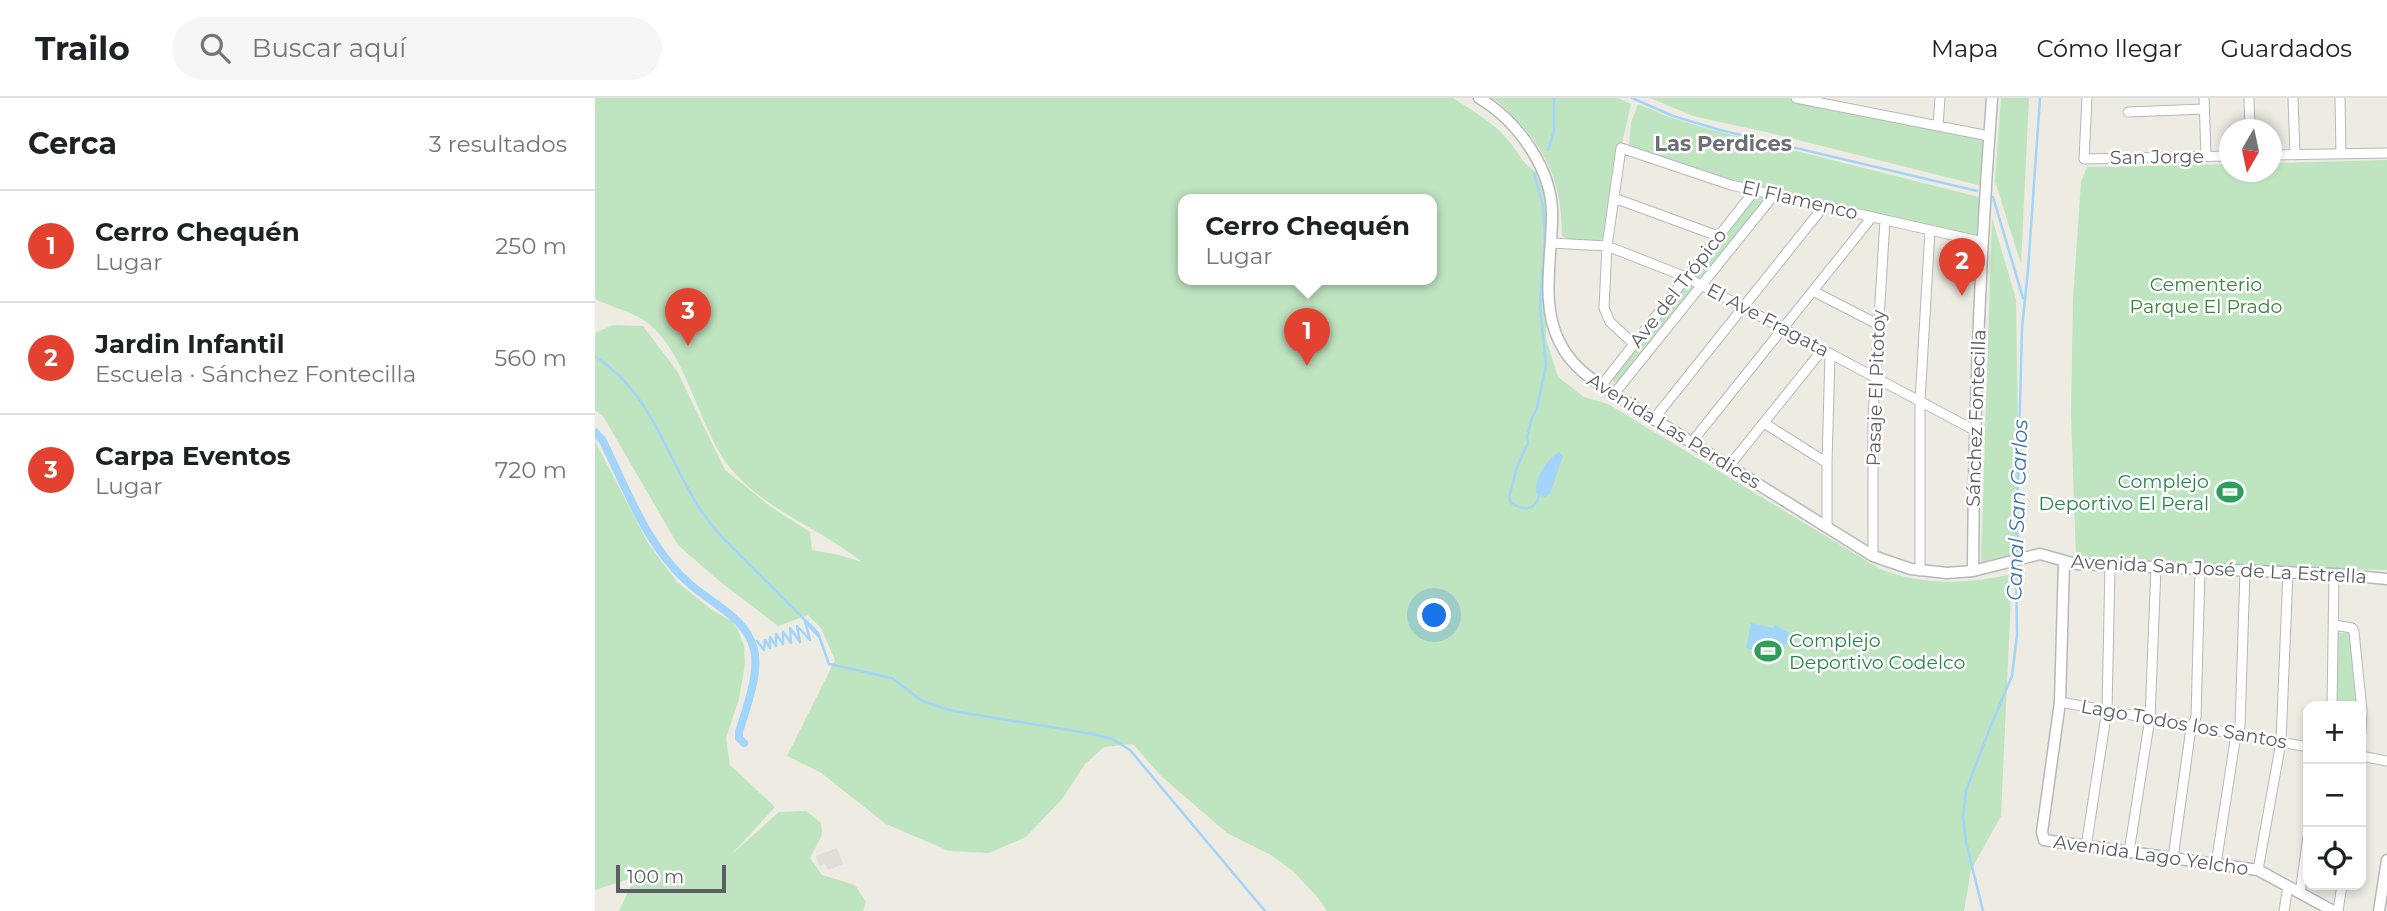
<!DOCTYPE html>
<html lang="es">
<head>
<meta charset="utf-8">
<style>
	:root { --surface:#fff; --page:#f6f6f6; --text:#202124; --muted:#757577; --line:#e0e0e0; --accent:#e44231 }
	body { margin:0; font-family:Montserrat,sans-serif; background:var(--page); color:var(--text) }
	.controls { position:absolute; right:21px; bottom:21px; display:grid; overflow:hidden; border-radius:14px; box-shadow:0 4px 10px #0003 }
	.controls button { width:63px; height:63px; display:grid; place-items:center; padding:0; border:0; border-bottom:2px solid var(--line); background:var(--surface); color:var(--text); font:35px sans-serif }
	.compass { position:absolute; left:1624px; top:21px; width:63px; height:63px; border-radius:50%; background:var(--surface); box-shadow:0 4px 10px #0003; rotate:189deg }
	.scale { position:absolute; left:21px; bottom:18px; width:110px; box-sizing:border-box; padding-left:7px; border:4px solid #5b5e63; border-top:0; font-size:19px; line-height:24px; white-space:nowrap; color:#5b5e63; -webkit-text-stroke:5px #fff; paint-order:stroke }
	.you { position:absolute; left:840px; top:518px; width:24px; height:24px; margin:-18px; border:5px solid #fff; border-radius:50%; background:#1a73e8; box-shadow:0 0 0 10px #1a73e833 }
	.badge { display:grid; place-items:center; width:46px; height:46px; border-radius:50%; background:var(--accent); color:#fff; font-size:23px; font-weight:700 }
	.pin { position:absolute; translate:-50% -58px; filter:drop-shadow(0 2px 4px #0008) }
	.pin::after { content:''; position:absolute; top:37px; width:24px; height:21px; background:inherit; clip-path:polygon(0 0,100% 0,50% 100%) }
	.popup { position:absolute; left:583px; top:96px; width:259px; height:91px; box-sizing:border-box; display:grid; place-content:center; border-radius:14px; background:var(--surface); filter:drop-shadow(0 2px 5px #0005); font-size:23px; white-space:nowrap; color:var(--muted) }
	.popup b { font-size:26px; color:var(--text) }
	.popup::after { content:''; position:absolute; left:50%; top:100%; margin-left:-14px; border:14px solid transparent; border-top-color:var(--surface) }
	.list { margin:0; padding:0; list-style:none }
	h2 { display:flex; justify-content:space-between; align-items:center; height:91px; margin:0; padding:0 28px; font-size:30px }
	h2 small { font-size:23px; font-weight:400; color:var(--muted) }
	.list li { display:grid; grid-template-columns:46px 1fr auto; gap:21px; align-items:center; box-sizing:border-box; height:112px; padding:0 28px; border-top:2px solid var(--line) }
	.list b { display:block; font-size:26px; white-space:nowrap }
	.list p { margin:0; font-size:23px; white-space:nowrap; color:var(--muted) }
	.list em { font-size:23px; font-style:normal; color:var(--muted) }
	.icon { flex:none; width:38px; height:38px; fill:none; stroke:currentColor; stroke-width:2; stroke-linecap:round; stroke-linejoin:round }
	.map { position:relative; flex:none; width:1792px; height:813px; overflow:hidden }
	header { display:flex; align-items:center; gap:42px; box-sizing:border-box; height:98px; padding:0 35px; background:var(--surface); border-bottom:2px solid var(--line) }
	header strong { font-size:33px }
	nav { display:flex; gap:38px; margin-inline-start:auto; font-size:24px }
	.search { width:490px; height:63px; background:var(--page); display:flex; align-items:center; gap:18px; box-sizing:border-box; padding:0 24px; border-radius:38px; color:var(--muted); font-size:26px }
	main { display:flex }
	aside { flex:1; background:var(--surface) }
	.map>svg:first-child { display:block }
	.industrial { fill:#e1deda }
	.green { fill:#bfe4c0; fill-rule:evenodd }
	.water { fill:#a3d4fc }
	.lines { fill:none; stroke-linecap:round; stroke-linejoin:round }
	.stream { stroke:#a3d4fc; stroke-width:2.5 }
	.canal { stroke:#a3d4fc; stroke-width:8 }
	.minor-casing { stroke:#b5b8bc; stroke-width:11 }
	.tertiary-casing { stroke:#b5b8bc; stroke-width:13 }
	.minor { stroke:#fff; stroke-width:9 }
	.tertiary { stroke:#fff; stroke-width:10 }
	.labels { text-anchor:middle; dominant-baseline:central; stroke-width:5; stroke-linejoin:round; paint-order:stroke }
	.street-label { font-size:19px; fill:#5b5e63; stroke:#fff }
	.park-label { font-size:19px; fill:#38853c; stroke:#fff }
	.leisure-label { font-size:19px; fill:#27864d; stroke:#fff; text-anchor:end }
	.neighbourhood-label { font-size:21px; font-weight:bold; fill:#6c7075; stroke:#fff }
	.water-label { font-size:21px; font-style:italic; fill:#4175ae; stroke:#fff }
</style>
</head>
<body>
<header>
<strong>Trailo</strong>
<div class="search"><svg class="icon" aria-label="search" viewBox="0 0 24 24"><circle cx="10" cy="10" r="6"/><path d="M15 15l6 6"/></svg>Buscar aquí</div>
<nav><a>Mapa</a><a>Cómo llegar</a><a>Guardados</a></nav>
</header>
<main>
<aside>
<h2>Cerca<small>3 resultados</small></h2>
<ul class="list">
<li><span class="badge">1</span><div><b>Cerro Chequén</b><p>Lugar</p></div><em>250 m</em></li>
<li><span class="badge">2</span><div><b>Jardin Infantil</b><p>Escuela · Sánchez Fontecilla</p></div><em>560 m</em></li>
<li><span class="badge">3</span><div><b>Carpa Eventos</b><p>Lugar</p></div><em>720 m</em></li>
</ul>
</aside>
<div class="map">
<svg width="1792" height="813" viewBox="0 0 1792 813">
	<rect width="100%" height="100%" fill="#edebe2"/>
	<path class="industrial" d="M242,750L248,766L233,772L230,766L224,768L221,758Z"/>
	<path class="green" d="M0,0H858C876,12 898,24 912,41C925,55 928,70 947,76L954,105L951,241L963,279L989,299L1013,306L1285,471C1327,488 1374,486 1417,476L1406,718L1376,772L1369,813H732L724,801L698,773L676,757L632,735L566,678L538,646L509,649L490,666L467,701L431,739L394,755L354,753L291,726L225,674L192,658L240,562L226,530L213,517L183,528L123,482L83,447L8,318L0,312V235L18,227L48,228L82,273L130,372L176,409L215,434L217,452L244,457L267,464C226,431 172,413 137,372C104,334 94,258 53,225C37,213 18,210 0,201ZM588,102H836V182H588Z
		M897,0H1023L1036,6L1026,50L1012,139C1002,146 978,145 967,138C967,90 955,57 922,22C914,14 907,6 897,0Z
		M1055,0H1194L1392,40L1387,88L1175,35L1098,18Z
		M1406,0H1434L1426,166L1400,83Z
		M1043,6L1074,19L1110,30L1384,99L1387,100L1385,139L1167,91L1124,79L1034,49L1036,25Z
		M1792,62V472L1519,464L1481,459L1476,317L1478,201L1486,84L1492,69L1634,66V74H1676L1677,65Z
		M1161,94L1174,96L1024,287L1014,280Z
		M1397,120L1421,201L1425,455L1386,464Z
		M0,343L53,445L82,484L117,512L137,523L143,532L149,548L150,565L144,601L131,640L135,667L180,709L137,756L184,714L211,713L226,725L227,737L215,760L227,777L260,787L271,804L268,813H24L40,779L0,792Z
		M1742,535H1757L1763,608H1740Z"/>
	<path class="water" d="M964,354L968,358L955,396L950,399L941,395C940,380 951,362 964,354Z
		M1156,525L1179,530L1180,527L1196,536L1187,552L1169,542L1166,554L1151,550Z"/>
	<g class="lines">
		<path class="stream" d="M1037,0L1078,18L1125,32L1382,93
			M953,52L959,33V0
			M939,76L948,108L950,140L945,209L951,267L942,310L937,320L932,339L933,345L922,369L914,399L916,405C927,412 940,414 944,398
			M1398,99L1428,200
			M0,258C55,295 68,349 100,403C107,416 117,427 126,438L223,535L234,566L297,580L327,603L358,613L498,636L517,641L535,652L670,813
			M1421,458L1427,230L1433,172L1445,0
			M162,543L169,552L170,542L175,550V539L181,548V536L188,546V534L196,545L195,530L205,544L202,528L215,542L210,523L223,538
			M1388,813L1371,744L1368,720L1371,693L1394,632L1417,578L1422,537L1421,464"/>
		<path class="canal" d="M0,334L8,343C32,392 53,451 96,487C118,506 151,520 159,551C165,574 151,611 144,634V640L149,645"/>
		<g class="minor-casing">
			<path id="minor" d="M1201,0L1394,38
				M1492,0L1489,61L1634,58
				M1609,0L1611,58
				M1654,0L1655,32
				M1698,0L1700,57
				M1745,0L1746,56
				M1533,14L1609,11
				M1343,28L1345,0
				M1676,57L1792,55
				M1019,100L1123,138
				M956,145L1012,148L1091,179L1379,332
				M1218,193L1284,227
				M1039,246L1015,224L1009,210L1012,148L1026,50L1136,87L1388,144
				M1006,288L1160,92
				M1019,296L1179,97
				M1058,322L1229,108
				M1169,325L1232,365
				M1096,345L1277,119
				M1134,368L1228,251
				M1232,429V365L1235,255
				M1278,458V319L1290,122
				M1325,473V303L1335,132
				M1739,527L1757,530L1759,534L1767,612L1766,635
				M1465,604L1713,649
				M1737,608L1739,476
				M1766,658L1792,663
				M1491,749L1512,612L1515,467
				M1534,754L1555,620L1561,469
				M1578,760L1595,637L1601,619L1605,471
				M1621,766L1640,643L1645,628L1650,473
				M1663,772L1686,644L1693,474
				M1705,795L1713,739
				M1689,813L1693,788
				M1743,813L1747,787"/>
		</g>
		<g class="tertiary-casing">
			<path id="tertiary" d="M884,0C923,23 958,72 957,118C957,160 945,207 965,245C977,269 997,282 1019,296L1278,458L1316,471L1352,475L1378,473L1445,456L1481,466L1739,476L1792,481
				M1469,464L1465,604L1447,734L1449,742L1663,772L1738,813
				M1378,473C1379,315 1385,158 1397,0
				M1784,813L1792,762"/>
		</g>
		<use href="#minor" class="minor"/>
		<use href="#tertiary" class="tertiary"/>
	</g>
	<defs>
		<g id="stadium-bare" transform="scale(2.1)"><path d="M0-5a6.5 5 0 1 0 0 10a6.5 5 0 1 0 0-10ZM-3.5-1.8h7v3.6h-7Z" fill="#2e9e5b" stroke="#fff" stroke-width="2.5" paint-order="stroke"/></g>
	</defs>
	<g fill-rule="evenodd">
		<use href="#stadium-bare" x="1635" y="394"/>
		<use href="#stadium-bare" x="1173" y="553"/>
	</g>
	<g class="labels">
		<g class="street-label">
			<text transform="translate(1562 59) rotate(-1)">San Jorge</text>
			<text transform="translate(1205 102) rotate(13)">El Flamenco</text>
			<text transform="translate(1083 190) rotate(-52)">Ave del Trópico</text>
			<text transform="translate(1173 222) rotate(28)">El Ave Fragata</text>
			<text transform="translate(1281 290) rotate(-88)">Pasaje El Pitotoy</text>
			<text transform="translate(1381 320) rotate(-88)">Sánchez Fontecilla</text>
			<text transform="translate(1079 333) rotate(32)">Avenida Las Perdices</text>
			<text transform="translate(1624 471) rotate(3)">Avenida San José de La Estrella</text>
			<text transform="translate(1589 626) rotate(10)">Lago Todos los Santos</text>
			<text transform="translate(1556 757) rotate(8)">Avenida Lago Yelcho</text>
		</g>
		<g class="park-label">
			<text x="1611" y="186">Cementerio<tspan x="1611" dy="22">Parque El Prado</tspan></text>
		</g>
		<g class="leisure-label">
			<text x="1614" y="383">Complejo<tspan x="1614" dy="22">Deportivo El Peral</tspan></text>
			<text x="1194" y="542" text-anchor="start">Complejo<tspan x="1194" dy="22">Deportivo Codelco</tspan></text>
		</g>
		<g class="neighbourhood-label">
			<text x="1128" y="45">Las Perdices</text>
		</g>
		<g class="water-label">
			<text transform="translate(1422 412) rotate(-88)">Canal San Carlos</text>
		</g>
	</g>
</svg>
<div class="controls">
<button>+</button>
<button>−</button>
<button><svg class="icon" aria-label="locate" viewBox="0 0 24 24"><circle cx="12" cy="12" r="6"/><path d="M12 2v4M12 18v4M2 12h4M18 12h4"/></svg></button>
</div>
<svg class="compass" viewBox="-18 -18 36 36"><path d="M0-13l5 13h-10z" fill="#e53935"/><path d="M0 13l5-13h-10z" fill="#757577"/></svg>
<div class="scale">100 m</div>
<div class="you"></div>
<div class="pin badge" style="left:712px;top:268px">1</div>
<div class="popup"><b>Cerro Chequén</b>Lugar</div>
<div class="pin badge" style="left:1367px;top:198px">2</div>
<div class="pin badge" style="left:93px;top:248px">3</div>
</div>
</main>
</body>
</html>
